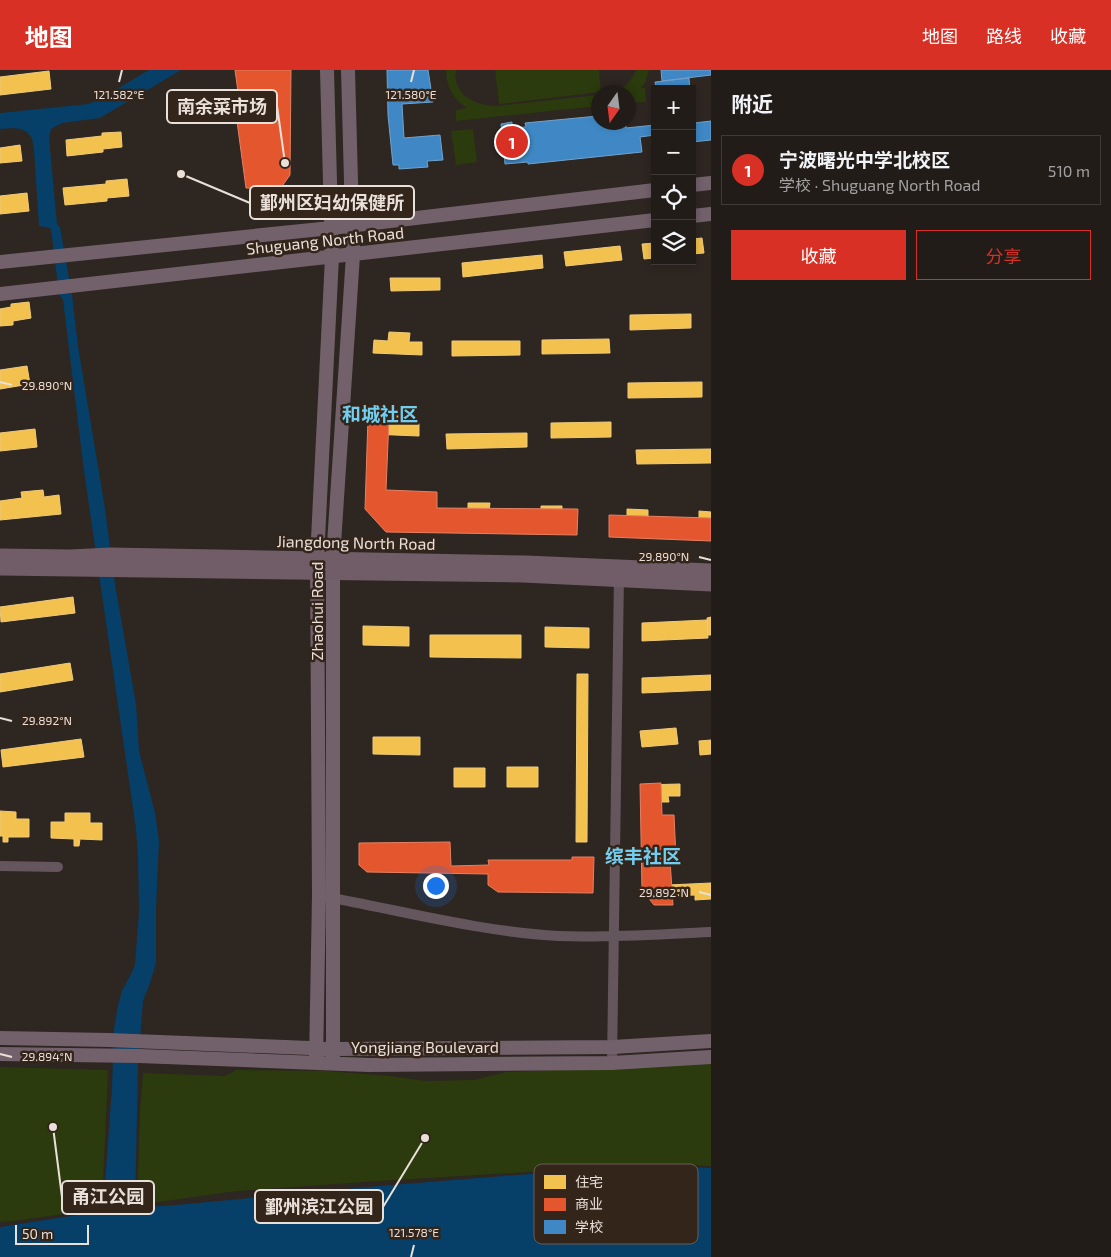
<!DOCTYPE html>
<html lang="zh">
<head>
<meta charset="utf-8">
<style>
	:root { --surface:#221c19; --page:#2e2926; --text:#f1f3f6; --muted:#a2a1a2; --line:#3f3a38; --accent:#d93025 }
	body { margin:0; font-family:"Exo 2","Noto Sans SC",sans-serif; background:var(--page); color:var(--text) }
	.controls { position:absolute; right:15px; top:15px; display:grid; overflow:hidden; border-radius:0px; box-shadow:0 2px 8px #0003 }
	.controls button { width:45px; height:45px; display:grid; place-items:center; padding:0; border:0; border-bottom:1px solid var(--line); background:var(--surface); color:var(--text); font:25px sans-serif }
	.compass { position:absolute; left:591px; top:15px; width:45px; height:45px; border-radius:50%; background:var(--surface); box-shadow:0 2px 8px #0003; rotate:194deg }
	.scale { position:absolute; left:15px; bottom:12px; width:74px; box-sizing:border-box; padding-left:5px; border:2px solid #eae0da; border-top:0; font-size:14px; line-height:18px; white-space:nowrap; color:#eae0da; -webkit-text-stroke:4px #34251b; paint-order:stroke }
	.you { position:absolute; left:435px; top:815px; width:18px; height:18px; margin:-12px; border:4px solid #fff; border-radius:50%; background:#1a73e8; box-shadow:0 0 0 8px #1a73e833 }
	.badge { display:grid; place-items:center; width:32px; height:32px; border-radius:50%; background:var(--accent); color:#fff; font-size:16px; font-weight:700 }
	.pin { position:absolute; translate:-50% -50%; border:2px solid #fff; box-shadow:0 1px 5px #0006 }
	.list { margin:0; padding:0; list-style:none }
	h2 { display:flex; justify-content:space-between; align-items:center; height:65px; margin:0; padding:0 20px; font-size:21px }
	h2 small { font-size:16px; font-weight:400; color:var(--muted) }
	.list li { display:grid; grid-template-columns:32px 1fr auto; gap:15px; align-items:center; box-sizing:border-box; height:70px; margin:0 10px 10px; padding:0 10px; border:1px solid var(--line); border-radius:0px }
	.list b { display:block; font-size:19px; white-space:nowrap }
	.list p { margin:0; font-size:16px; white-space:nowrap; color:var(--muted) }
	.list em { font-size:16px; font-style:normal; color:var(--muted) }
	.actions { display:flex; gap:10px; padding:15px 20px }
	.actions a { flex:1; padding:11px 0; border:1px solid var(--accent); border-radius:0px; text-align:center; font-size:18px; color:var(--accent) }
	.actions .main { background:var(--accent); color:#fff }
	.icon { flex:none; width:28px; height:28px; fill:none; stroke:currentColor; stroke-width:2; stroke-linecap:round; stroke-linejoin:round }
	.map { position:relative; flex:none; width:711px; height:1187px; overflow:hidden }
	header { display:flex; align-items:center; gap:30px; box-sizing:border-box; height:70px; padding:0 25px; background:var(--accent); color:#fff }
	header strong { font-size:24px }
	nav { display:flex; gap:28px; margin-inline-start:auto; font-size:18px }
	main { display:flex }
	aside { flex:1; background:var(--surface) }
	.map>svg:first-child { display:block }
	.green { fill:#2b3b0d }
	.water { fill:#063f67 }
	.homes { fill:#f2c14e; stroke:#f0ca78 }
	.shops { fill:#e4572e; stroke:#e68062 }
	.schools { fill:#3f88c5; stroke:#72a2cb }
	.lines { fill:none; stroke-linecap:round; stroke-linejoin:round }
	.street { stroke:#65565e; stroke-width:10 }
	.secondary { stroke:#72606b; stroke-width:14 }
	.primary { stroke:#705d68; stroke-width:15 }
	.ticks { fill:none; stroke:#eae0da; stroke-width:2 }
	.labels { text-anchor:middle; dominant-baseline:central; stroke-width:5; stroke-linejoin:round; paint-order:stroke }
	.street-label { font-size:16px; fill:#eae0da; stroke:#34251b }
	.quarter-label { font-size:19px; font-weight:bold; fill:#71ceef; stroke:#34251b }
	.key { fill:#34251b; stroke:#6b5d54; stroke-width:1 }
	.key-label { font-size:14px; fill:#eae0da }
	.ticks-label { font-size:12px; text-anchor:middle; fill:#eae0da; stroke:#34251b; stroke-width:5; stroke-linejoin:round; paint-order:stroke }
	.leader { fill:none; stroke:#eae0da; stroke-width:2 }
	.callout-dot { fill:#eae0da; stroke:#34251b; stroke-width:2 }
	.callout { fill:#34251b; stroke:#eae0da; stroke-width:2 }
	.callout-label { font-size:18px; text-anchor:middle; font-weight:bold; fill:#eae0da }
</style>
</head>
<body>
<header>
<strong>地图</strong>
<nav><a>地图</a><a>路线</a><a>收藏</a></nav>
</header>
<main>
<div class="map">
<svg width="711" height="1187" viewBox="0 0 711 1187">
	<rect width="100%" height="100%" fill="#2e2621"/>
	<path class="green" d="M446,0H456C452,24 475,36 496,36L598,25V36L456,51V40L467,38C453,29 446,17 446,0Z
		M495,0H599L601,22L499,34Z
		M636,0H649L645,13L640,18H645L646,32L629,33L628,22H612C624,19 631,12 636,0Z
		M473,59L477,92L456,95L451,61Z
		M711,993V1096L660,1094L378,1111L237,1121L144,1134L137,1132L140,1041L143,1003L225,1006L236,1000L326,1001L389,1006L426,1011L474,1010L506,1002Z
		M0,997L108,1000L103,1114L100,1139C66,1142 33,1150 0,1152Z"/>
	<path class="water" d="M149,0H181L100,48L62,53L51,59L49,68L57,154L60,157L72,225L78,276L104,432L115,514L136,634L139,681L155,743L159,771L156,839V893L150,913L143,931L138,995L135,1138L187,1134L379,1116L593,1099L669,1096L711,1098V1187H0V1157L103,1141L112,1017L114,959L118,935L122,921L132,902L135,894L139,842L138,788L136,759L84,401L63,230L59,224L51,159L46,157L39,156L34,80C33,76 33,70 31,67C25,56 11,58 0,59V43L88,34L100,29Z"/>
	<path class="homes" d="M49,1L51,19L0,25V7Z
		M121,62L122,77L103,79V82L67,86L66,70L102,66V63Z
		M20,75L22,91L0,93V78Z
		M127,109L129,126L107,128V131L65,135L63,118L106,114V111Z
		M27,123L29,141L0,144V126Z
		M702,168L704,183L692,184V169Z
		M655,173V188L644,189L642,174Z
		M620,176L622,190L566,196L564,182Z
		M542,185L543,198L463,207L462,193Z
		M390,208H440V220L391,221Z
		M29,232L31,248L13,251V255L0,256V239L11,237V234Z
		M691,244V258L630,260V245Z
		M389,262L410,263L409,272H422V285L373,283L374,270L388,271Z
		M609,269L610,283L542,284V270Z
		M452,271H520V285L452,286Z
		M27,296L30,314L0,319V300Z
		M702,312V327L628,328V313Z
		M385,344H407L406,353H419V366L370,364V351L385,352Z
		M611,352V367L551,368V353Z
		M35,359L37,377L0,381V363Z
		M527,363V377L447,379L446,364Z
		M711,379V393L637,394L636,380Z
		M43,420L44,427L59,425L61,444L0,450V431L22,428L21,422Z
		M395,425L416,426V434L429,435L428,448L379,446L380,433H395Z
		M468,433H490L489,442H502V455L453,454L454,440L468,441Z
		M541,436H562V445H575V458L526,457V443L541,444Z
		M627,439L648,440V449H661L660,462L612,460V447H627Z
		M699,441L711,442V463L684,462V449L699,450Z
		M73,527L75,543L1,552L0,537Z
		M711,547V565H708L707,548Z
		M707,550L708,568L642,571V553Z
		M363,556L409,557V576L363,575Z
		M545,557L589,558V578L545,577Z
		M430,565H521V588L430,587Z
		M70,593L73,610L0,622V604Z
		M577,604H588L587,772H576Z
		M711,605V620L642,623V608Z
		M676,658L678,674L642,677L640,661Z
		M373,667H420V685L373,684Z
		M81,669L84,687L3,697L1,680Z
		M711,670V684L700,685L699,671Z
		M507,697H538V717H507Z
		M454,698H485V717H454Z
		M680,714V726H668L669,732H653V727L642,728V715Z
		M0,741L16,742V749H29V767H8V772H3V766H0Z
		M65,743H90V753H102V770L80,769L79,776H74V769L51,768V752H65Z
		M361,775H449V796H361Z
		M490,792L582,793V814L490,813Z
		M711,813V829L695,830V825L670,826V831H655V827H648L647,816Z"/>
	<path class="shops" d="M235,0H291L290,105L280,119L246,118L236,44L241,43Z
		M368,348H389L386,420L437,422V438L578,439L577,465L386,462L365,439Z
		M609,445L711,448V471L609,467Z
		M661,713L662,745H674L676,789L670,790L673,835H654L642,820L640,714Z
		M450,772L451,796L489,795L488,790H572V787H594L593,823L498,822L488,815V804L367,802L359,795V773Z"/>
	<path class="schools" d="M387,0H428L433,32L402,34L404,68L440,65L443,90L427,91L428,97L399,99V95H393L388,45Z
		M661,0H711V5L662,11Z
		M689,8L690,19H656L655,12Z
		M692,41L694,53L711,51V70L692,72Z
		M598,46V52H626V58L655,55V65L640,67L642,82L528,94V92L505,94L501,54L512,52V58L526,57L525,53Z"/>
	<g class="lines">
		<path class="street" d="M0,796L58,797
			M327,827C403,841 482,862 559,866C610,868 661,864 711,862
			M612,993L619,505"/>
		<path class="secondary" d="M692,115L711,113
			M692,146L711,144
			M0,192L331,158L655,120
			M0,224L655,150
			M0,968L109,970L334,979L613,977L711,971
			M0,984L139,986L369,995L612,993L711,987
			M316,993L319,825L317,489L332,187L327,0
			M333,993V489L353,185L348,0"/>
		<path class="primary" d="M0,486L70,487L111,485L526,493L711,501
			M0,498L523,505L711,514"/>
	</g>
	<path class="ticks" d="M119,12L122,0M411,12L414,0M0,312L12,315M699,487L711,490M0,648L12,651M699,822L711,825M0,984L12,987M411,1187L414,1175"/>
	<g class="labels">
		<g class="street-label">
			<text transform="translate(325 170) rotate(-6)">Shuguang North Road</text>
			<text transform="translate(356 472) rotate(1)">Jiangdong North Road</text>
			<text transform="translate(316 541) rotate(-90)">Zhaohui Road</text>
			<text x="425" y="976">Yongjiang Boulevard</text>
		</g>
		<g class="quarter-label">
			<text x="380" y="343">和城社区</text>
			<text x="643" y="785">缤丰社区</text>
		</g>
	</g>
	<rect x="534" y="1094" width="164" height="80" rx="8" class="key"/>
	<rect x="544" y="1105" width="22" height="14" fill="#f2c14e"/>
	<rect x="544" y="1128" width="22" height="13" fill="#e4572e"/>
	<rect x="544" y="1150" width="22" height="14" fill="#3f88c5"/>
	<g class="key-label">
		<text x="575" y="1117">住宅</text>
		<text x="575" y="1139">商业</text>
		<text x="575" y="1162">学校</text>
	</g>
	<g class="ticks-label">
		<text x="119" y="29">121.582°E</text>
		<text x="411" y="29">121.580°E</text>
		<text x="47" y="320">29.890°N</text>
		<text x="664" y="491">29.890°N</text>
		<text x="47" y="655">29.892°N</text>
		<text x="664" y="827">29.892°N</text>
		<text x="47" y="991">29.894°N</text>
		<text x="414" y="1167">121.578°E</text>
	</g>
	<path class="leader" d="M285 93L277 36M181 104L250 133M53 1057L62 1127M425 1068L383 1137"/>
	<g class="callout-dot">
		<circle cx="285" cy="93" r="5"/>
		<circle cx="181" cy="104" r="5"/>
		<circle cx="53" cy="1057" r="5"/>
		<circle cx="425" cy="1068" r="5"/>
	</g>
	<g class="callout">
		<rect x="167" y="20" width="110" height="33" rx="5"/>
		<rect x="250" y="116" width="164" height="33" rx="5"/>
		<rect x="62" y="1111" width="92" height="33" rx="5"/>
		<rect x="255" y="1120" width="128" height="33" rx="5"/>
	</g>
	<g class="callout-label">
		<text x="222" y="43">南余菜市场</text>
		<text x="332" y="139">鄞州区妇幼保健所</text>
		<text x="108" y="1133">甬江公园</text>
		<text x="319" y="1143">鄞州滨江公园</text>
	</g>
</svg>
<div class="controls">
<button>+</button>
<button>−</button>
<button><svg class="icon" aria-label="locate" viewBox="0 0 24 24"><circle cx="12" cy="12" r="6"/><path d="M12 2v4M12 18v4M2 12h4M18 12h4"/></svg></button>
<button><svg class="icon" aria-label="layers" viewBox="0 0 24 24"><path d="M12 4l9 5-9 5-9-5zM3 14l9 5 9-5"/></svg></button>
</div>
<svg class="compass" viewBox="-18 -18 36 36"><path d="M0-13l5 13h-10z" fill="#e53935"/><path d="M0 13l5-13h-10z" fill="#a2a1a2"/></svg>
<div class="scale">50 m</div>
<div class="you"></div>
<div class="pin badge" style="left:512px;top:72px">1</div>
</div>
<aside>
<h2>附近<small></small></h2>
<ul class="list">
<li><span class="badge">1</span><div><b>宁波曙光中学北校区</b><p>学校 · Shuguang North Road</p></div><em>510 m</em></li>
</ul>
<div class="actions"><a class="main">收藏</a><a>分享</a></div>
</aside>
</main>
</body>
</html>
